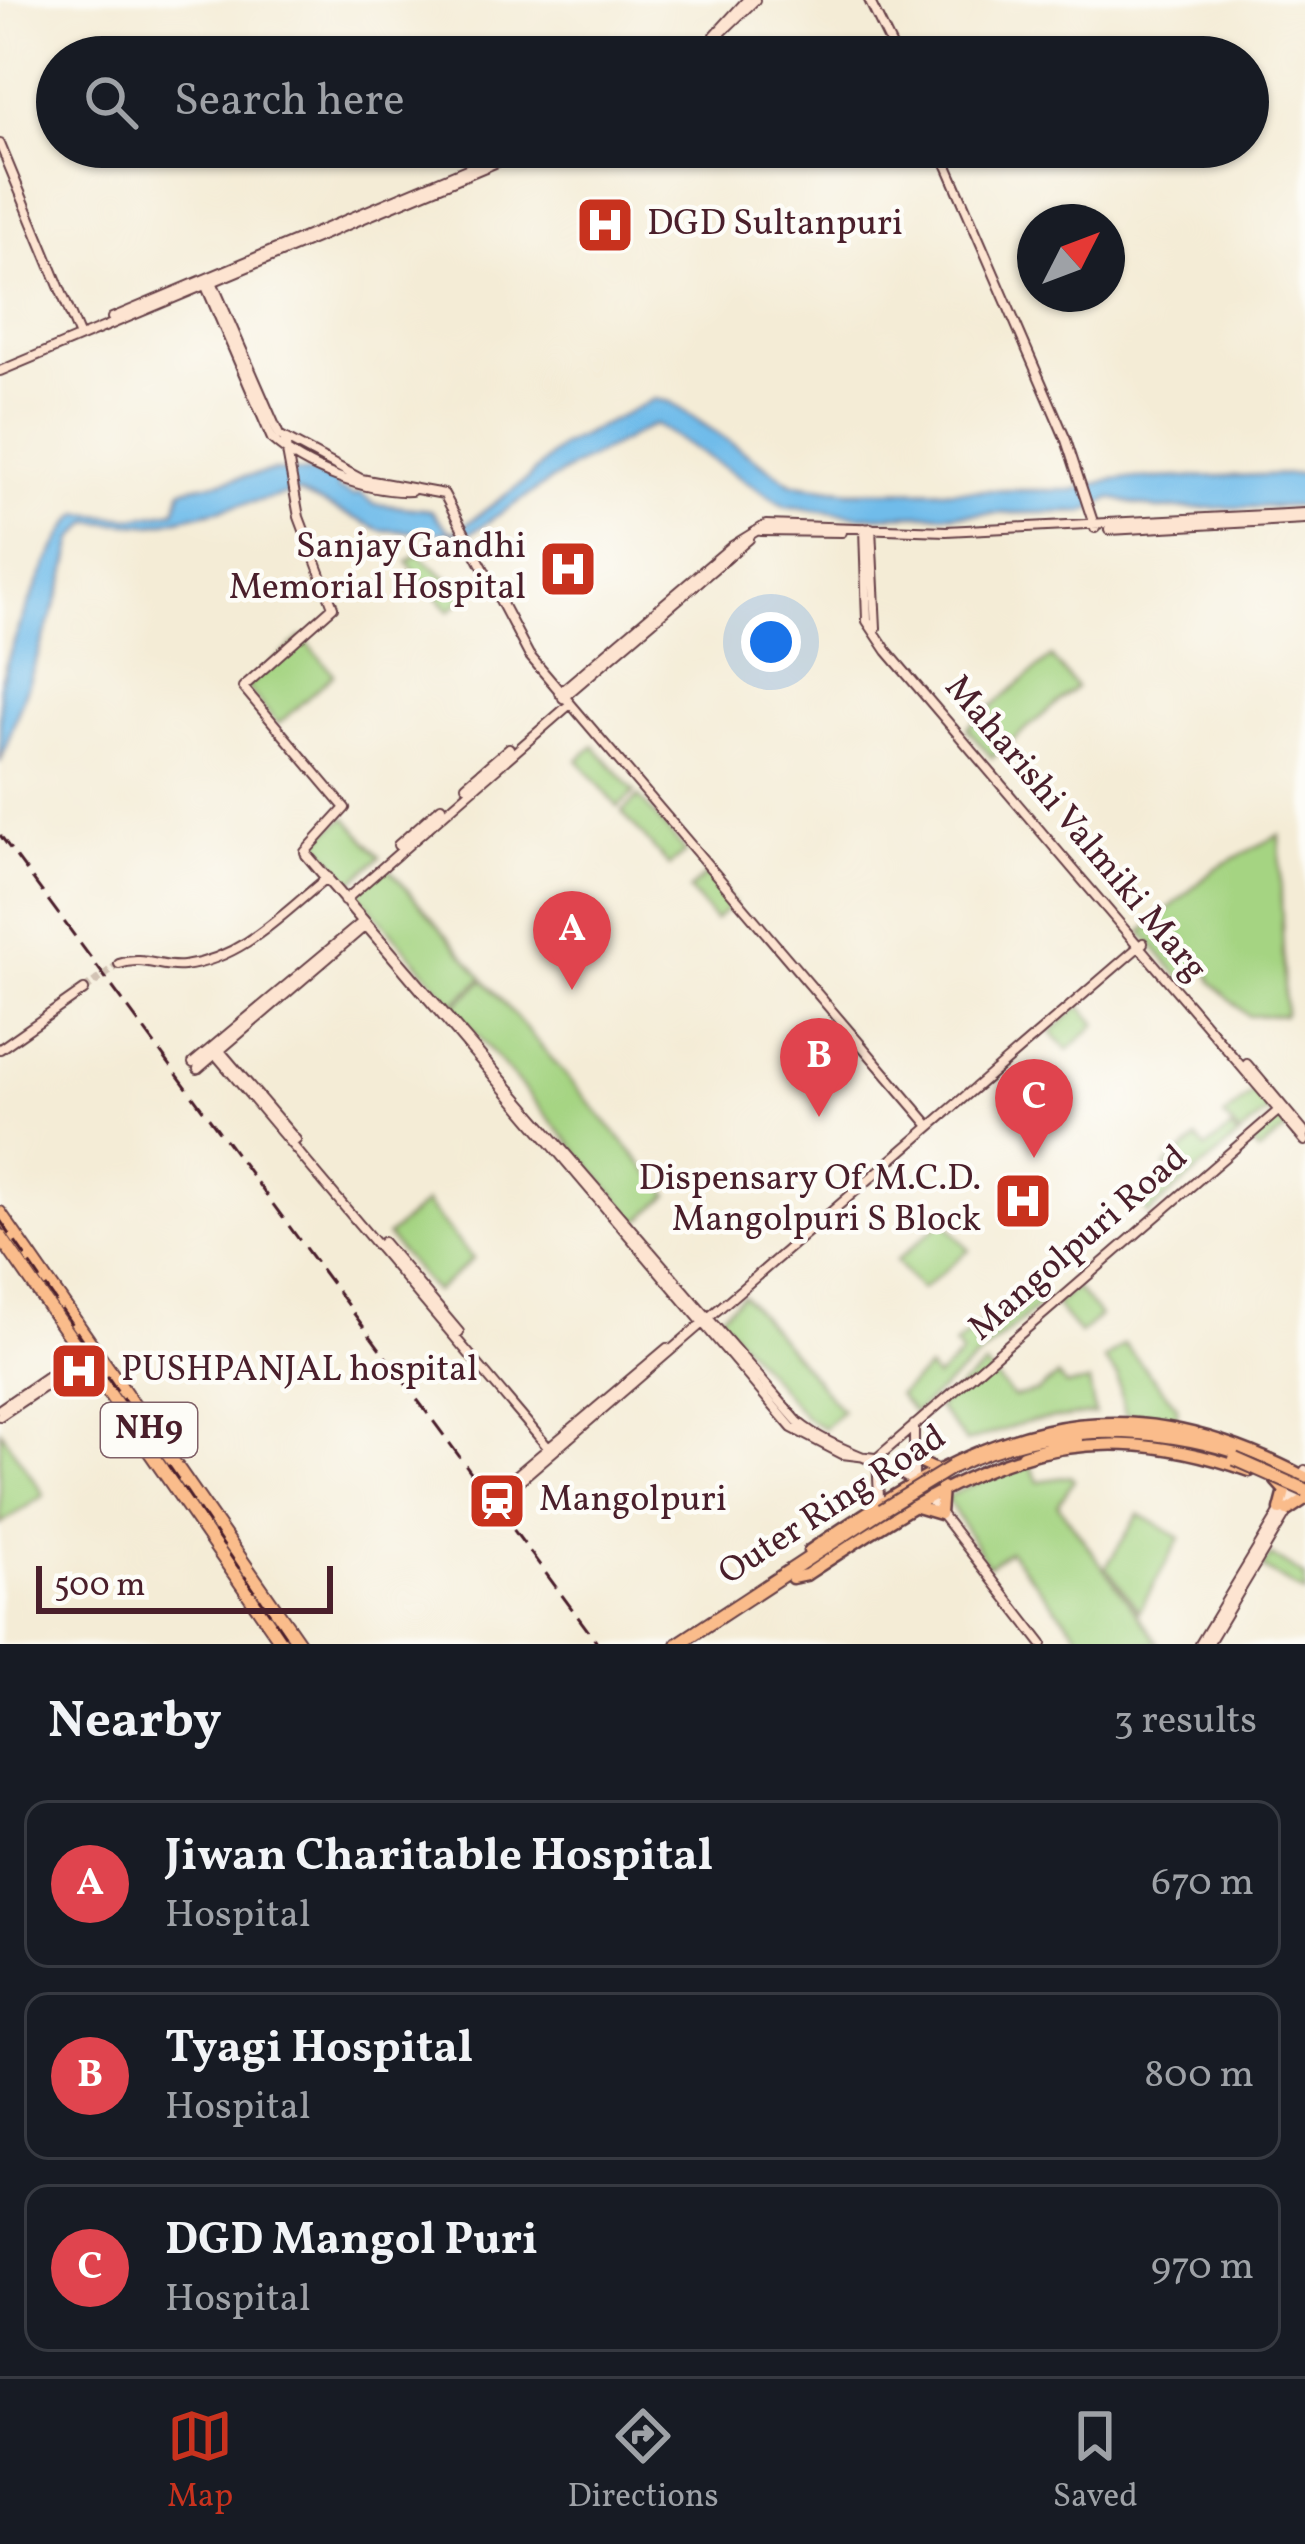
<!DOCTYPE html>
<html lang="en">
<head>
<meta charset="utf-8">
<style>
	:root { --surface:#171b24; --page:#20242c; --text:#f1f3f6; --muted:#9ea1a6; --line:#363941; --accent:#c8321e }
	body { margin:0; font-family:Vollkorn,serif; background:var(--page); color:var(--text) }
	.compass { position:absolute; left:1017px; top:204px; width:108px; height:108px; border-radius:50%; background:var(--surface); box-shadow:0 3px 9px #0004; rotate:48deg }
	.scale { position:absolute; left:36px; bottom:30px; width:297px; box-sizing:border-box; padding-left:12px; border:6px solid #4a1f2b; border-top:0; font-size:33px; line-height:42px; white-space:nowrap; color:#4a1f2b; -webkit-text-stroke:9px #fdfcf7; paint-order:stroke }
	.you { position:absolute; left:771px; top:642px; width:42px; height:42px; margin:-30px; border:9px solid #fff; border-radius:50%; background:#1a73e8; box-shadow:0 0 0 18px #1a73e833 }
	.badge { display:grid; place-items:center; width:78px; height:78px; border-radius:50%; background:var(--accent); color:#fff; font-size:39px; font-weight:700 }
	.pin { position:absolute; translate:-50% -99px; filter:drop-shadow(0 3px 6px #0008) }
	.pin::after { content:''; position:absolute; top:63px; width:42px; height:36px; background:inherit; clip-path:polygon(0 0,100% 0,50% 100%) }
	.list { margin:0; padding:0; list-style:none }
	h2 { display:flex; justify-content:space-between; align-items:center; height:156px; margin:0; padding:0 48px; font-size:51px }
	h2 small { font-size:39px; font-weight:400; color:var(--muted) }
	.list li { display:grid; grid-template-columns:78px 1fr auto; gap:36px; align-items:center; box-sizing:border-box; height:168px; margin:0 24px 24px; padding:0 24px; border:3px solid var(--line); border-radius:24px }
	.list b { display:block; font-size:45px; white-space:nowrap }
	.list p { margin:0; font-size:39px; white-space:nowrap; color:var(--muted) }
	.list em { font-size:39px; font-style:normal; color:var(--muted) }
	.icon { flex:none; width:66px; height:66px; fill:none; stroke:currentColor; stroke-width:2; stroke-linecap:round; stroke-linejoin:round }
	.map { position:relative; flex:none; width:1305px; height:1644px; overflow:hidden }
	.search { position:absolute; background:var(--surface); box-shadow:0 3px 9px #0004; left:36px; right:36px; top:36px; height:132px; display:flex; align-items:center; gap:30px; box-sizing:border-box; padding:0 42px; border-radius:66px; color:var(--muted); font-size:45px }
	.sheet { height:732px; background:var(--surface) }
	nav { display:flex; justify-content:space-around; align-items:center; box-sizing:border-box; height:168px; border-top:3px solid var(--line); background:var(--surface); font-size:33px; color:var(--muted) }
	nav a { display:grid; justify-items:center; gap:6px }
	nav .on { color:var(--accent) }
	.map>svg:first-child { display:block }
	.green { fill:#a5d482; stroke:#787a56; stroke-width:3 }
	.water { fill:#70bcea; stroke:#5d6e8a; stroke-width:3 }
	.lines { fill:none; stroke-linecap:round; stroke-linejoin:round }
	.secondary-tunnel { stroke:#d2c3b4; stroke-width:8; stroke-dasharray:8 4; stroke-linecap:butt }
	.secondary-casing { stroke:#643e45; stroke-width:12 }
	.primary-casing { stroke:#643e45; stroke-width:15 }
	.highway-casing { stroke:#643e45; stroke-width:16 }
	.secondary { stroke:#fde4d1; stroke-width:8 }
	.primary { stroke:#fabc8b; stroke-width:10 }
	.highway { stroke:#fabc8b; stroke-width:12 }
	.rail { stroke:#4a1f2b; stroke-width:3; stroke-dasharray:18 9; stroke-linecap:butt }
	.highway-bridge-casing { stroke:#643e45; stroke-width:16; stroke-linecap:butt }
	.highway-bridge { stroke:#fabc8b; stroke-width:12 }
	.labels { text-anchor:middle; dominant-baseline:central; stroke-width:9; stroke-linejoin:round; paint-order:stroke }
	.shield { fill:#fdfcf7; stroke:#806168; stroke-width:3 }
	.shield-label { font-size:33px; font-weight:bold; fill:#4a1f2b }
	.poi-label { font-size:36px; fill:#4a1f2b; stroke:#fdfcf7; text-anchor:start }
	.street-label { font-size:36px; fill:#4a1f2b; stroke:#fdfcf7 }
</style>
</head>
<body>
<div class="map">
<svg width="1305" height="1644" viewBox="0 0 1305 1644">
	<rect width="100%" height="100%" fill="#fdfcf7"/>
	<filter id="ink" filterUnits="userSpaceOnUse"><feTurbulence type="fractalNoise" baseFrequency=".00833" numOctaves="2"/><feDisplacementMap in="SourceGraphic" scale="24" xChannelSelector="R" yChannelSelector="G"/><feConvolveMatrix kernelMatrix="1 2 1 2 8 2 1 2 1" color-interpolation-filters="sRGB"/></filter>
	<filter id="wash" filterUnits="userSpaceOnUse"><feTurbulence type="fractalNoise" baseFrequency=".004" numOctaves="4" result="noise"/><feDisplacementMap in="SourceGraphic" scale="48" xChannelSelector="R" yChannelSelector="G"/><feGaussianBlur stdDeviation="2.7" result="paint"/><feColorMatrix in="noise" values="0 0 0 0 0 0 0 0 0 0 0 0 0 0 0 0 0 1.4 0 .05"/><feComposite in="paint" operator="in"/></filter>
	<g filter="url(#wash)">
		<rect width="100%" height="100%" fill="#f4ecd6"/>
		<path class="green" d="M418,554L467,595L449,611L407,562Z
			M302,637L334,674L278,724L246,687Z
			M1051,657L1076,687L992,758L967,728Z
			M594,746L635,792L618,807L578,760Z
			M639,797L686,852L669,866L622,812Z
			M346,817L380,857L352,882L316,840Z
			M1279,835L1285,1010L1284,1015L1248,1016L1212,982L1204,963L1183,981L1142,932L1216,868Z
			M387,866L483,978L453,1004L357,892Z
			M707,874L733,904L715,920L689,890Z
			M484,980L669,1195L638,1222L453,1007Z
			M1080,1006L1097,1024L1068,1050L1051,1032Z
			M1256,1090L1272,1108L1240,1135L1224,1117Z
			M1278,1116L1288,1128L1259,1152L1249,1141Z
			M1231,1129L1238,1137L1148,1214L1140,1205L1173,1177L1165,1167L1197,1139L1206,1149Z
			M425,1203L473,1259L435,1292L387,1236Z
			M944,1220L969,1250L921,1290L896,1261Z
			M1076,1288L1100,1316L1080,1334L1055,1305Z
			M1038,1292L1045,1300L914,1413L898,1395L928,1369L936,1378L962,1355L955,1346L985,1319L995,1329Z
			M743,1295L842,1411L824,1428L806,1418L719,1316Z
			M1124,1344L1177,1406V1418L1125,1414L1117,1375L1104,1360Z
			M985,1366L1013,1397L1037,1392L1057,1376L1066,1386L1089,1382L1095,1414L1031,1421L966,1442L937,1407Z
			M0,1430L44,1495L0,1524Z
			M1028,1460L1038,1481L1070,1476L1074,1480L1058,1505L1159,1644H1087L1009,1551L988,1566L946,1497Z
			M1139,1514L1180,1538L1139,1611L1106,1567Z
			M1271,1555L1305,1577V1594L1263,1568Z"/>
		<path class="water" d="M655,399L670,402L793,484L849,491L1073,490L1115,479L1305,474V506L1157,509L1111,498L1084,512L860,516L785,506L655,424L567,470L469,534L381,530L297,492L152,525L90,522L74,539L65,578L0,763C0,739 0,712 0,688C5,656 57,528 80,514L133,518L175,511L182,489L274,471L312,473L337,482L338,489L354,496L360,493L374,504L431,510L449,531H457L525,481L561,446Z"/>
	</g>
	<g filter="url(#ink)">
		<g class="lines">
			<path class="secondary-tunnel" d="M84,990L119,964"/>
			<g class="secondary-casing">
				<path id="secondary" d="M869,0L897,57
					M715,35L747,0
					M696,57L755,0
					M0,144L80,337
					M939,147L1066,440L1095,528
					M210,277L279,435L361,479L444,494L529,655L930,1126
					M205,284L272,439C305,469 368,493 411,491
					M112,318L519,147
					M0,371L533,147
					M285,441L299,517L333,607L243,687L345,808L305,852
					M864,528L867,621L887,651L1305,1141
					M871,528L876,628
					M1109,530L1305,519
					M761,531L842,532
					M559,693L732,546L766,525L946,531L1305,513
					M563,698L749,539
					M466,785L509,748
					M398,845L441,807
					M305,852L798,1422C833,1451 882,1459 918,1485
					M306,855L792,1428L842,1454L875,1458
					M344,901L569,705
					M119,964C144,955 161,969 184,966C244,958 283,913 328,877
					M215,1045L296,1140
					M0,1049L84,990
					M211,1049L552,1452
					M193,1063L361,923
					M1247,1064L1305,1133
					M198,1069L364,927
					M383,1242L459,1332
					M0,1409L83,1352
					M0,1416L88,1357
					M914,1425V1480
					M877,1458L1278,1111
					M506,1484L511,1488L1143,943
					M506,1484L667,1348
					M928,1497L1042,1644
					M873,1506L879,1497L877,1458
					M1200,1644L1305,1470
					M1208,1644L1303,1485"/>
			</g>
			<g class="primary-casing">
				<path id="primary" d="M912,1459L934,1469
					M1276,1481L1285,1491L1280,1510
					M913,1506L940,1514L942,1487
					M1287,1511L1305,1499
					M809,1551C980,1433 1104,1372 1305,1477
					M792,1578L806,1575C958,1474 1062,1404 1250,1471"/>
			</g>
			<g class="highway-casing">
				<path id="highway" d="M0,1213L300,1644
					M0,1236L283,1644
					M1023,1456L1076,1440
					M952,1467C1043,1423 1143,1423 1238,1452
					M678,1644L882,1510"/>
			</g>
			<use href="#secondary" class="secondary"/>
			<use href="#primary" class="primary"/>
			<use href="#highway" class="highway"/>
			<path class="rail" d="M0,835L598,1644
				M0,1220L291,1644"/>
			<g class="highway-bridge-casing">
				<path id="highway-bridge" d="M1235,1459L1305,1490
					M882,1510L952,1467"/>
			</g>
			<use href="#highway-bridge" class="highway-bridge"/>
		</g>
	</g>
	<defs>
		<g id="hospital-square" transform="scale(3)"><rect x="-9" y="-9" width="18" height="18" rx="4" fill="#c8321e" stroke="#fdfcf7"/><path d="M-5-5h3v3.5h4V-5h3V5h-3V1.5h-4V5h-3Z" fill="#fff"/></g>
		<g id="station-square" transform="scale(3)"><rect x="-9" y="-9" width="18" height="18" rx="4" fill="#c8321e" stroke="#fdfcf7"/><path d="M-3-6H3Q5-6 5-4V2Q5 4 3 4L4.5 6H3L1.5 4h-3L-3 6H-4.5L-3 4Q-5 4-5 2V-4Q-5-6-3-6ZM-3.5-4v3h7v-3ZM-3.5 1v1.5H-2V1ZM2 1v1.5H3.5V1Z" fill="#fff"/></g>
	</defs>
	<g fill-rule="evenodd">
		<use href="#hospital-square" x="605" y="225"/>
		<use href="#hospital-square" x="568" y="569"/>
		<use href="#hospital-square" x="1023" y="1201"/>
		<use href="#hospital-square" x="79" y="1371"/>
		<use href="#station-square" x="497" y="1501"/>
	</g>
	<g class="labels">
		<rect class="shield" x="101" y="1403" width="96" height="54" rx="9"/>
		<g class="shield-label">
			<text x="149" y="1430">NH9</text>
		</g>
		<g class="poi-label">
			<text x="647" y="225">DGD Sultanpuri</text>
			<text x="526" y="548" text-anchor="end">Sanjay Gandhi<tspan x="526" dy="41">Memorial Hospital</tspan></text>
			<text x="981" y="1180" text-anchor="end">Dispensary Of M.C.D.<tspan x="981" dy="41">Mangolpuri S Block</tspan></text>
			<text x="121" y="1371">PUSHPANJAL hospital</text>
			<text x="539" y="1501">Mangolpuri</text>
		</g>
		<g class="street-label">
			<text transform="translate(1075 829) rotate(50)">Maharishi Valmiki Marg</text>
			<text transform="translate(1079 1244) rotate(-41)">Mangolpuri Road</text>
			<text transform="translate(833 1506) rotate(-33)">Outer Ring Road</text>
		</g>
	</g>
</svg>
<svg class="compass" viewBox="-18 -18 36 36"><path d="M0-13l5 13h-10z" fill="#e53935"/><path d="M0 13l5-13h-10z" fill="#9ea1a6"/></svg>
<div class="scale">500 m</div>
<div class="you"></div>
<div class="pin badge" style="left:572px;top:990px;background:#e0444e">A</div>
<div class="pin badge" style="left:819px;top:1117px;background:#e0444e">B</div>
<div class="pin badge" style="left:1034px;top:1158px;background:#e0444e">C</div>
<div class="search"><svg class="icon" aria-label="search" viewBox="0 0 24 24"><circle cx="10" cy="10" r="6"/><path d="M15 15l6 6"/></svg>Search here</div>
</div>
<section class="sheet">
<h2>Nearby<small>3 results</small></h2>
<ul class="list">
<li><span class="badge" style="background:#e0444e">A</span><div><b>Jiwan Charitable Hospital</b><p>Hospital</p></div><em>670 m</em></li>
<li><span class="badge" style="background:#e0444e">B</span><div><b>Tyagi Hospital</b><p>Hospital</p></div><em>800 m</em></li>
<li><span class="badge" style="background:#e0444e">C</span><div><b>DGD Mangol Puri</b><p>Hospital</p></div><em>970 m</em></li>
</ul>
</section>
<nav>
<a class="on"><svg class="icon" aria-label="map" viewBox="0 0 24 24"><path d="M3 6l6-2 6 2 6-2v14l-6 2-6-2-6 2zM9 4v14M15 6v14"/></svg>Map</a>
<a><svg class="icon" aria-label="directions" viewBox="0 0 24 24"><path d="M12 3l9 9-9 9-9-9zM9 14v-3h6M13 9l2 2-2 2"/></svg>Directions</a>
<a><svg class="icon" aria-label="saved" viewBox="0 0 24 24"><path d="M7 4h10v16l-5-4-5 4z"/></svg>Saved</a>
</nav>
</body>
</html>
